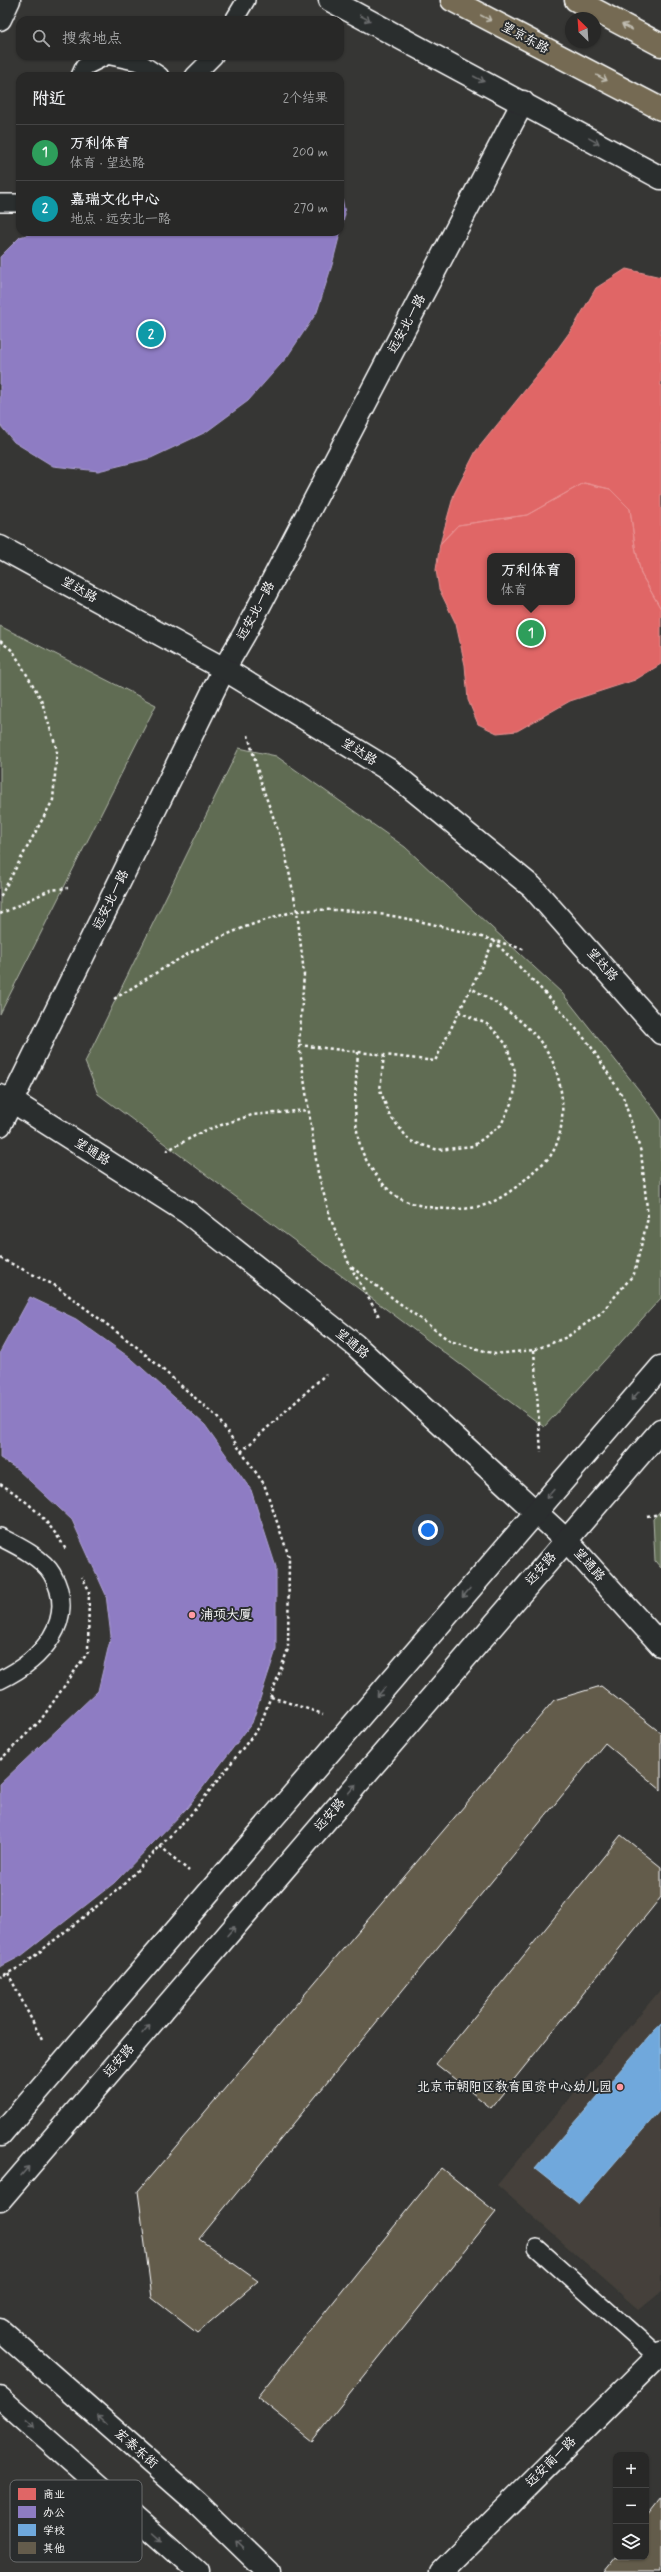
<!DOCTYPE html>
<html lang="zh">
<head>
<meta charset="utf-8">
<style>
	:root { --surface:#282827; --page:#343433; --text:#f1f3f6; --muted:#a5a6a7; --line:#444; --accent:#db2777 }
	body { margin:0; font-family:Mynerve,"LXGW WenKai TC",sans-serif; background:var(--page); color:var(--text) }
	.controls { position:absolute; right:12px; bottom:12px; display:grid; overflow:hidden; border-radius:8px; box-shadow:0 1px 3px #0004 }
	.controls button { width:36px; height:36px; display:grid; place-items:center; padding:0; border:0; border-bottom:1px solid var(--line); background:var(--surface); color:var(--text); font:20px sans-serif }
	.compass { position:absolute; left:565px; top:12px; width:36px; height:36px; border-radius:50%; background:var(--surface); box-shadow:0 1px 3px #0004; rotate:335deg }
	.you { position:absolute; left:428px; top:1530px; width:14px; height:14px; margin:-10px; border:3px solid #fff; border-radius:50%; background:#1a73e8; box-shadow:0 0 0 6px #1a73e833 }
	.badge { display:grid; place-items:center; width:26px; height:26px; border-radius:50%; background:var(--accent); color:#fff; font-size:13px; font-weight:700 }
	.pin { position:absolute; translate:-50% -50%; border:2px solid #fff; box-shadow:0 1px 4px #0006 }
	.popup { position:absolute; left:487px; top:553px; width:88px; height:52px; box-sizing:border-box; display:grid; place-content:center; border-radius:8px; background:var(--surface); filter:drop-shadow(0 1px 3px #0005); font-size:13px; white-space:nowrap; color:var(--muted) }
	.popup b { font-size:15px; color:var(--text) }
	.popup::after { content:''; position:absolute; left:50%; top:100%; margin-left:-8px; border:8px solid transparent; border-top-color:var(--surface) }
	.list { margin:0; padding:0; list-style:none }
	h2 { display:flex; justify-content:space-between; align-items:center; height:52px; margin:0; padding:0 16px; font-size:17px }
	h2 small { font-size:13px; font-weight:400; color:var(--muted) }
	.list li { display:grid; grid-template-columns:26px 1fr auto; gap:12px; align-items:center; box-sizing:border-box; height:56px; padding:0 16px; border-top:1px solid var(--line) }
	.list b { display:block; font-size:15px; white-space:nowrap }
	.list p { margin:0; font-size:13px; white-space:nowrap; color:var(--muted) }
	.list em { font-size:13px; font-style:normal; color:var(--muted) }
	.icon { flex:none; width:22px; height:22px; fill:none; stroke:currentColor; stroke-width:2; stroke-linecap:round; stroke-linejoin:round }
	.map { position:relative; flex:none; width:661px; height:2572px; overflow:hidden }
	.search { position:absolute; background:var(--surface); box-shadow:0 1px 3px #0004; left:16px; top:16px; width:328px; height:44px; display:flex; align-items:center; gap:10px; box-sizing:border-box; padding:0 14px; border-radius:12px; color:var(--muted); font-size:15px }
	.panel { position:absolute; background:var(--surface); box-shadow:0 1px 3px #0004; left:16px; top:72px; width:328px; height:164px; border-radius:12px }
	.map>svg:first-child { display:block }
	.built { fill:#44413b }
	.green { fill:#616c53; stroke:#b0b6a9 }
	.shops { fill:#e06666; stroke:#e99494; fill-rule:evenodd }
	.offices { fill:#8e7cc3; stroke:#b0a3d5 }
	.schools { fill:#6fa8dc; stroke:#9ac2e6 }
	.building { fill:#645c4c; stroke:#fff }
	.lines { fill:none; stroke-linecap:round; stroke-linejoin:round }
	.lane-casing { stroke:#fff; stroke-width:20 }
	.street-casing { stroke:#fff; stroke-width:25 }
	.secondary-casing { stroke:#fff; stroke-width:25 }
	.primary-casing { stroke:#fff; stroke-width:25 }
	.path { stroke:#fff; stroke-width:2.5; stroke-dasharray:3 3; stroke-linecap:butt }
	.lane { stroke:#2a2d2e; stroke-width:17 }
	.street { stroke:#2a2d2e; stroke-width:22 }
	.secondary { stroke:#2a2d2e; stroke-width:22 }
	.primary { stroke:#746b52; stroke-width:22 }
	.oneway { stroke:#6a6c6d }
	.oneway2 { stroke:#c0bcb1 }
	.poi-dot { fill:#ff9aa2; stroke:#2a2d2e; stroke-width:1.5 }
	.labels { text-anchor:middle; dominant-baseline:central; stroke-width:4; stroke-linejoin:round; paint-order:stroke }
	.street-label { font-size:13px; fill:#fff; stroke:#2a2d2e }
	.poi-label { font-size:13px; fill:#fff; stroke:#2a2d2e; text-anchor:start }
	.key { fill:#2a2d2e; stroke:#6a6c6d; stroke-width:1 }
	.key-label { font-size:11px; fill:#fff }
</style>
</head>
<body>
<div class="map">
<svg width="661" height="2572" viewBox="0 0 661 2572">
	<rect width="100%" height="100%" fill="#363634"/>
	<filter id="ink" filterUnits="userSpaceOnUse"><feTurbulence type="fractalNoise" baseFrequency=".025" numOctaves="2"/><feDisplacementMap in="SourceGraphic" scale="8" xChannelSelector="R" yChannelSelector="G"/><feConvolveMatrix kernelMatrix="1 2 1 2 8 2 1 2 1" color-interpolation-filters="sRGB"/></filter>
	<g filter="url(#ink)">
		<path class="built" d="M661,1989V2292L639,2310L497,2185Z"/>
		<path class="green" d="M0,626L156,705L0,1014Z
			M239,748L276,756L405,847L562,993L654,1109L661,1119V1298L544,1427L98,1094L85,1062Z
			M661,1510V1568L655,1561L653,1519Z"/>
		<path class="shops" d="M626,269L661,277V609L641,574L635,546L630,509L610,489L584,483L527,515L458,525L440,544L454,494L476,451L551,358L574,326L596,288Z
			M584,483L610,489L630,509L635,546L641,574L661,609V664L635,680L570,701L517,731L497,733L478,724L468,700L465,665L456,624L439,589L436,570L440,544L458,525L527,515ZM490,556H572V602H490Z"/>
		<path class="offices" d="M340,186L345,214L332,265L317,312L287,357L248,401L206,432L151,458L98,471L53,466L14,442L0,425V257L20,237L36,232H340Z
			M30,1297L76,1319L133,1360L205,1425L251,1490L276,1567V1650L252,1723L187,1808L114,1883L21,1956L0,1967V1784L98,1691L111,1636L106,1595L72,1520L17,1469L0,1458V1352Z"/>
		<path class="schools" d="M661,2023V2109L579,2204L535,2169Z"/>
		<path class="building" d="M601,1686L661,1733V1790L605,1743L199,2239L258,2281L197,2333L152,2298L138,2191L554,1700Z
			M621,1835L661,1867V1897L491,2108L436,2064Z
			M441,2168L496,2212L312,2441L257,2397Z
			M661,2498V2572H602L616,2555V2557H646V2517Z"/>
		<g class="lines">
			<g class="lane-casing">
				<path id="lane" d="M234,20L246,0
					M111,56L139,62L160,76
					M80,76L84,67L106,56
					M194,76L214,56
					M0,203H20
					M0,1537C16,1545 43,1558 52,1574C79,1621 40,1661 0,1680
					M537,2248L658,2356"/>
			</g>
			<g class="street-casing">
				<path id="street" d="M0,19L9,0
					M0,1096L12,1101L188,1213L355,1345L566,1540L661,1645
					M0,1125L224,669L245,633L523,102
					M441,2572L661,2353"/>
			</g>
			<g class="secondary-casing">
				<path id="secondary" d="M330,0L661,178
					M0,547L224,669L389,770L532,887L661,1033
					M0,2135L661,1367
					M0,2200L661,1430
					M0,2330L197,2503L268,2572
					M0,2398L197,2572"/>
			</g>
			<g class="primary-casing">
				<path id="primary" d="M452,0L661,109
					M576,0L661,45"/>
			</g>
			<path class="path" d="M0,641L13,651L41,699L57,750L53,800L0,897
				M248,735L262,786L284,847L297,911L304,974L299,1045L318,1173L331,1220L350,1266L380,1318
				M0,914L50,890L68,888
				M114,999C166,967 209,937 269,919C278,917 288,912 298,911C372,904 456,929 526,950
				M299,1045L435,1061L494,941L548,996L590,1045L623,1097L641,1152L648,1218L634,1274L601,1313L567,1337L534,1350L495,1354L450,1341L350,1266
				M358,1052C356,1083 352,1115 360,1145C364,1162 386,1192 401,1199C422,1209 459,1212 481,1206C499,1202 521,1184 534,1171C539,1166 547,1161 551,1155C569,1127 564,1078 547,1051C529,1023 499,1004 471,988
				M384,1055L380,1090L390,1116L410,1141L438,1150L473,1146L501,1125L514,1097L515,1071L506,1044L489,1025L459,1012
				M166,1151L206,1130L252,1115L308,1110
				M0,1258L56,1286L138,1348L217,1417L264,1484L289,1557L288,1649L260,1726L193,1812L121,1887L22,1966L0,1977
				M534,1350L541,1452
				M241,1452L326,1374
				M0,1484C27,1499 51,1523 66,1550
				M647,1516L661,1514
				M271,1697L323,1714
				M0,1760L40,1721L88,1652L89,1590L82,1577
				M160,1846L189,1871
				M8,1973L43,2042"/>
			<use href="#lane" class="lane"/>
			<use href="#street" class="street"/>
			<use href="#secondary" class="secondary"/>
			<use href="#primary" class="primary"/>
		</g>
		<defs><path id="oneway-shaft" d="M-6 0H5M1.5-3L5.5 0L1.5 3" fill="none" stroke-width="1.6" stroke-linecap="round" stroke-linejoin="round"/></defs>
		<g class="oneway">
			<use href="#oneway-shaft" transform="translate(365 18) rotate(28)"/>
			<use href="#oneway-shaft" transform="translate(479 79) rotate(28)"/>
			<use href="#oneway-shaft" transform="translate(594 141) rotate(29)"/>
			<use href="#oneway-shaft" transform="translate(635 1396) rotate(131)"/>
			<use href="#oneway-shaft" transform="translate(550 1494) rotate(131)"/>
			<use href="#oneway-shaft" transform="translate(466 1593) rotate(131)"/>
			<use href="#oneway-shaft" transform="translate(381 1692) rotate(131)"/>
			<use href="#oneway-shaft" transform="translate(352 1789) rotate(-49)"/>
			<use href="#oneway-shaft" transform="translate(231 1931) rotate(-49)"/>
			<use href="#oneway-shaft" transform="translate(146 2029) rotate(-49)"/>
			<use href="#oneway-shaft" transform="translate(25 2171) rotate(-49)"/>
			<use href="#oneway-shaft" transform="translate(102 2420) rotate(-139)"/>
			<use href="#oneway-shaft" transform="translate(30 2424) rotate(41)"/>
			<use href="#oneway-shaft" transform="translate(158 2538) rotate(42)"/>
			<use href="#oneway-shaft" transform="translate(240 2545) rotate(-136)"/>
		</g>
		<g class="oneway2">
			<use href="#oneway-shaft" transform="translate(486 18) rotate(28)"/>
			<use href="#oneway-shaft" transform="translate(627 27) rotate(-152)"/>
			<use href="#oneway-shaft" transform="translate(602 78) rotate(28)"/>
		</g>
	</g>
	<g class="poi-dot">
		<circle cx="192" cy="1615" r="4"/>
		<circle cx="620" cy="2087" r="4"/>
	</g>
	<g class="labels">
		<g class="street-label">
			<text transform="translate(525 38) rotate(28)">望京东路</text>
			<text transform="translate(407 324) rotate(-62)">远安北一路</text>
			<text transform="translate(79 590) rotate(29)">望达路</text>
			<text transform="translate(256 611) rotate(-62)">远安北一路</text>
			<text transform="translate(359 752) rotate(32)">望达路</text>
			<text transform="translate(111 900) rotate(-64)">远安北一路</text>
			<text transform="translate(602 965) rotate(48)">望达路</text>
			<text transform="translate(92 1152) rotate(32)">望通路</text>
			<text transform="translate(352 1344) rotate(40)">望通路</text>
			<text transform="translate(589 1565) rotate(48)">望通路</text>
			<text transform="translate(541 1569) rotate(-49)">远安路</text>
			<text transform="translate(330 1815) rotate(-49)">远安路</text>
			<text transform="translate(119 2061) rotate(-49)">远安路</text>
			<text transform="translate(136 2449) rotate(41)">宏泰东街</text>
			<text transform="translate(551 2462) rotate(-45)">远安南一路</text>
		</g>
		<g class="poi-label">
			<text x="200" y="1615">浦项大厦</text>
			<text x="612" y="2087" text-anchor="end">北京市朝阳区教育国资中心幼儿园</text>
		</g>
	</g>
	<rect x="10" y="2480" width="132" height="82" rx="6" class="key"/>
	<rect x="18" y="2488" width="18" height="12" fill="#e06666"/>
	<rect x="18" y="2506" width="18" height="12" fill="#8e7cc3"/>
	<rect x="18" y="2524" width="18" height="12" fill="#6fa8dc"/>
	<rect x="18" y="2542" width="18" height="12" fill="#645c4c"/>
	<g class="key-label">
		<text x="43" y="2498">商业</text>
		<text x="43" y="2516">办公</text>
		<text x="43" y="2534">学校</text>
		<text x="43" y="2552">其他</text>
	</g>
</svg>
<div class="controls">
<button>+</button>
<button>−</button>
<button><svg class="icon" aria-label="layers" viewBox="0 0 24 24"><path d="M12 4l9 5-9 5-9-5zM3 14l9 5 9-5"/></svg></button>
</div>
<svg class="compass" viewBox="-18 -18 36 36"><path d="M0-13l5 13h-10z" fill="#e53935"/><path d="M0 13l5-13h-10z" fill="#a5a6a7"/></svg>
<div class="you"></div>
<div class="pin badge" style="left:531px;top:633px;background:#2e9e5b">1</div>
<div class="popup"><b>万利体育</b>体育</div>
<div class="pin badge" style="left:151px;top:334px;background:#0f9aa8">2</div>
<div class="search"><svg class="icon" aria-label="search" viewBox="0 0 24 24"><circle cx="10" cy="10" r="6"/><path d="M15 15l6 6"/></svg>搜索地点</div>
<section class="panel">
<h2>附近<small>2个结果</small></h2>
<ul class="list">
<li><span class="badge" style="background:#2e9e5b">1</span><div><b>万利体育</b><p>体育 · 望达路</p></div><em>200 m</em></li>
<li><span class="badge" style="background:#0f9aa8">2</span><div><b>嘉瑞文化中心</b><p>地点 · 远安北一路</p></div><em>270 m</em></li>
</ul>
</section>
</div>
</body>
</html>
